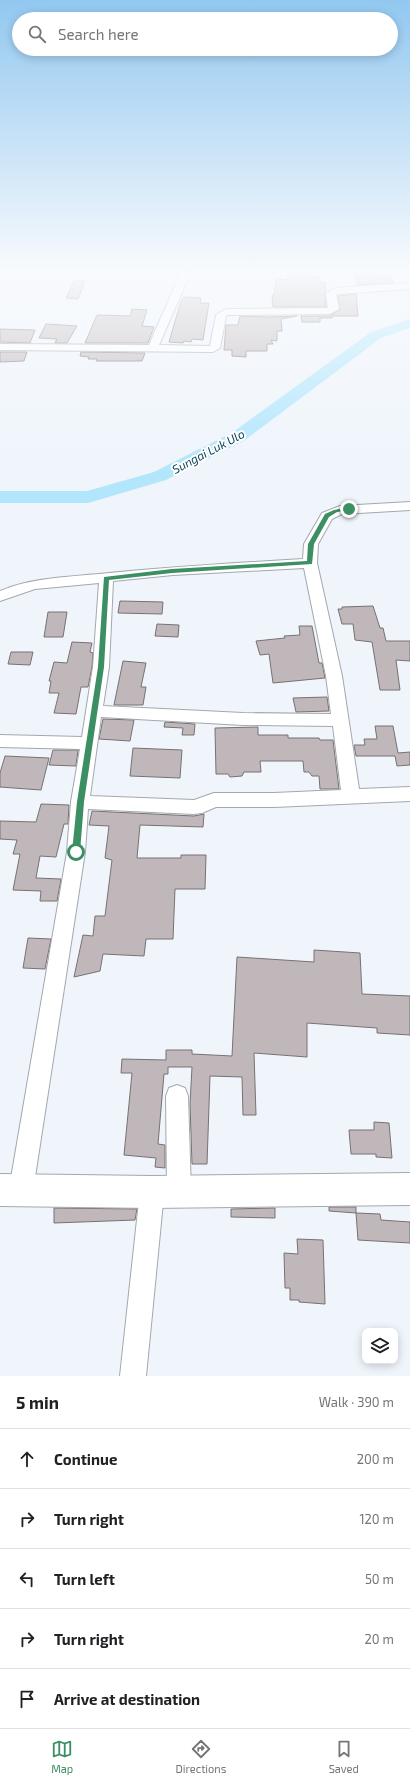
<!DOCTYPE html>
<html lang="en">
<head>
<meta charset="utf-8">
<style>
	:root { --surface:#fff; --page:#f2f2f2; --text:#202124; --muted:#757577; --line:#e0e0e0; --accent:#3b8f62 }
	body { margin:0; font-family:"Exo 2",sans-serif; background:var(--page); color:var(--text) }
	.controls { position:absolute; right:12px; bottom:12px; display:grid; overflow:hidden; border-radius:8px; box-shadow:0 2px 10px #0003 }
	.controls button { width:36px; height:36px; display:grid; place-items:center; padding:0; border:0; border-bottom:1px solid var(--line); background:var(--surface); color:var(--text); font:20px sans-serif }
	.stop { position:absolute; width:12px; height:12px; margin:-9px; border:3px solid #3b8f62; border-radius:50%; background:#fff }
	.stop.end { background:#3b8f62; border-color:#fff; box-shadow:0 1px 4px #0008 }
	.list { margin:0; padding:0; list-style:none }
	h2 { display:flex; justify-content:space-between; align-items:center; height:52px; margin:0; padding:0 16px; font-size:17px }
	h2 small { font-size:13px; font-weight:400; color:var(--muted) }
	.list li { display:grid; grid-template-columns:26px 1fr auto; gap:12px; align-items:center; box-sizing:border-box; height:60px; padding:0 16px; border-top:1px solid var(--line) }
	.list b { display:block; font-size:15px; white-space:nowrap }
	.list em { font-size:13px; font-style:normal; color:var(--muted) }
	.icon { flex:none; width:22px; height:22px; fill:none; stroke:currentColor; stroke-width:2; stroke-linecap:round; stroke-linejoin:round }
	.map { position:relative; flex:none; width:410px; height:1376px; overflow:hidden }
	.search { position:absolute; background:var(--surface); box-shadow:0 2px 10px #0003; left:12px; right:12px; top:12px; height:44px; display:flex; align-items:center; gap:10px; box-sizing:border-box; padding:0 14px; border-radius:22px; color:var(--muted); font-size:15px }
	.sheet { height:352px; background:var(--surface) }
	nav { display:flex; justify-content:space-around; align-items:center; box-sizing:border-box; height:56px; border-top:1px solid var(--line); background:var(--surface); font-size:11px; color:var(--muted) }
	nav a { display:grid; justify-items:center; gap:2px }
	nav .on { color:var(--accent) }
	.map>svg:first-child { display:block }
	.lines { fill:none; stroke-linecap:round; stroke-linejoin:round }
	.river { fill:#b1e6fd; fill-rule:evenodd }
	.building { fill:#bfb7ba; stroke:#787174 }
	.minor-casing { stroke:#a3a8ae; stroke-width:2 }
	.major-casing { stroke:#a3a8ae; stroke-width:2 }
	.minor { fill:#fff; fill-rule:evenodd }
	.major { fill:#fff; fill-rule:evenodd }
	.route { fill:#3b8f62 }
	.labels { text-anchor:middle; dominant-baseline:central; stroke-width:4; stroke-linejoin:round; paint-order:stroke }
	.far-water-label { font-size:12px; font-style:italic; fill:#0c4559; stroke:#fff }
</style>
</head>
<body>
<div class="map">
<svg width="410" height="1376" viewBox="0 0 410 1376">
	<rect width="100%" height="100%" fill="#eff5fb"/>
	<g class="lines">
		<path class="river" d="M410,319V328L381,338L245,440L166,480L88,503H0V491H87L154,472L233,432L371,332Z"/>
	</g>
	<path class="building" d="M297,272L311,273V277H319L320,282L325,283L326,291L325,293L326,307H273L272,295H274L276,279L287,280L288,274H296Z
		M355,272H373L374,275H381V276H391L393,283L358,285Z
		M74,281H85L78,299L66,298Z
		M356,294L358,316H332V318H320V322H302L301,316H329L340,310L338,296Z
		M184,297L201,298L200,303H209L203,340L192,339L191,342L184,341L183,343L169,342L181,301Z
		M132,309L147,310L142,326L154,327L148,343H85L97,315L130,316Z
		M240,316L267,317L297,316L281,319L282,331H277V341L271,340L273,344H267V351H246V357L232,356V350H224L226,325H238Z
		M46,324L77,326L67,343H55L57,339L39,338Z
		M0,329L35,330L30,343L0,342Z
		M0,352H27L24,361L0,362Z
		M81,352L145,353L142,361H96L97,359H88L89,357L80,356Z
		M120,601L163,602L162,614L118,613Z
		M373,606L380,628H383L386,641H410V661L396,660L400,690H380L372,642L355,640L353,624H342L338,609H342V607Z
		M48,612H67L63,637H44Z
		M157,624L179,625L178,637L155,636Z
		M299,626H312L319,663H322L325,678L273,683L269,654L260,655L256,641L285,638L284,636L300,635Z
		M72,642L92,643L90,652L93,653L92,667L88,687H81L76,714L54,713L59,693H49L51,681H49L54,662L67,663Z
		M11,652H33L30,665L8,664Z
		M123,661L146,663L141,687H146L143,705H114Z
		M327,697L329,711L296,712L293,698Z
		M103,719L134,720L130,741L99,739Z
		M165,722L195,724L194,735H182L183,728L164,727Z
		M375,726H393L398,753L410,752V765L397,766L395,756H356L354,745H365L364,739H377Z
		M258,727V735H288V738H319L320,740H333L339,789H320L319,776H312L309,772H304L303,761H260L261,772H244L242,776L230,777L228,774H216L215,728Z
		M133,748L182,750L180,778L130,776Z
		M53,750H78L76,766L49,765Z
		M5,756L49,758L41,790L0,787V773Z
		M41,804L69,805L68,824H64L56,857L40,856L36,878L61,879L57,901H40L41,891L13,890L20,854H13L17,840L0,839V821L36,822Z
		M92,811L194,816L204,814L203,827L140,825L137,858H181V855H206L205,889H175L173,939H146L144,956L103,954L100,971L74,977L83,935L93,936L95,916H105L112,860L105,858L109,826L89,825Z
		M28,938L51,939L45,969L23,968Z
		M314,950L360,953L362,994L410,996V1035L377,1033V1028L307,1023V1057L254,1053L256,1115H243L242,1077L210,1076L207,1164H192L190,1104L192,1067H168V1074H164L158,1144L165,1145V1168L155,1167L156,1158L124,1155L132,1073H121L122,1059L166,1060V1050H192V1054L232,1056L237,957L314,962Z
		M374,1122L389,1123L392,1158L376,1157V1154H351L349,1130H374Z
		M329,1207H356V1213L329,1211Z
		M54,1208L137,1209L135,1220L54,1223Z
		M275,1208V1218L231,1217V1209Z
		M356,1213L380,1214L381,1220L410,1222V1243L358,1240Z
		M297,1239L323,1240L325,1304L299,1302V1300H290V1288H285L284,1253L298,1254Z"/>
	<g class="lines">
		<g class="minor-casing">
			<path id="minor" d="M181,272H191L159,345L210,346L216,315L226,309L328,308L326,293L336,288L410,283V289L338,294H336L339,309L329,314L228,315L226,316L220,348L213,352L0,350V344L149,345Z
				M410,502V510L342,514L332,519L318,544L317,563L342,676L359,789L410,787V801L274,807H216L202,813L194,814L88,809L85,852L33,1190L29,1198L21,1202L13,1198L9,1190L67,852L71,802L80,749L0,747V735L82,737L93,667L99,583L35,589L0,601V591C31,578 66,577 99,574C167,567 235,563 303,559L304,544L322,513L340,506ZM304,568L326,676L331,714L243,713L103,706L109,667L113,581L173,575ZM101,717L243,725L333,726L341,790L274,793H214L194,800L90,796Z
				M177,1085L185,1088L188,1096L191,1191L187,1199L179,1203L171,1199L167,1191L166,1096L169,1088Z
				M152,1180L160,1184L164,1192L146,1376H120L140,1192L144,1184Z"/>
		</g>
		<g class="major-casing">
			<path id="major" d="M410,1173V1205L152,1208L0,1206V1174L152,1176Z"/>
		</g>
		<use href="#minor" class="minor"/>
		<use href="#major" class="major"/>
	</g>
	<linearGradient id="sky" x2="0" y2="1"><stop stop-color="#92c8f0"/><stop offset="0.58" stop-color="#f8fafd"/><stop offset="1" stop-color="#f8fafd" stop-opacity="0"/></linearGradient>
	<rect width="410" height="465" fill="url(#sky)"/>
	<path class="route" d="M349,507L352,509L351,510L337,512L329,517L314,544L312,564L172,573L109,580L104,667L84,802L80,852L79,854H73L72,852L77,802L98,667L104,577L172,569L307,561L308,544L325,514L334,510Z"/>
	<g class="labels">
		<g class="far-water-label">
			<text transform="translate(208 451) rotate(-28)">Sungai Luk Ulo</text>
		</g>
	</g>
</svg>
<div class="controls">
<button><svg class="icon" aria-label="layers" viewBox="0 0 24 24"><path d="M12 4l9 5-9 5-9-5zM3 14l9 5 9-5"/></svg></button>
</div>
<div class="stop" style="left:76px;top:852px"></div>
<div class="stop end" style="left:349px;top:509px"></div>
<div class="search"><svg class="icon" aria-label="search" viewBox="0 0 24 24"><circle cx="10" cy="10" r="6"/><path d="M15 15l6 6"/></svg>Search here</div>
</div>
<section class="sheet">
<h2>5 min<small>Walk · 390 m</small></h2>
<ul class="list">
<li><svg class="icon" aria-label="ahead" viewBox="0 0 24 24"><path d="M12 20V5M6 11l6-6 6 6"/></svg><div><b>Continue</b></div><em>200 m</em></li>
<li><svg class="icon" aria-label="right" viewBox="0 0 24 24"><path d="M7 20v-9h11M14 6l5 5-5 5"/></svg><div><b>Turn right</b></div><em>120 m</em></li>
<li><svg class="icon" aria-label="left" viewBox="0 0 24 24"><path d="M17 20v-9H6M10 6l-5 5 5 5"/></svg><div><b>Turn left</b></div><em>50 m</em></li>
<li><svg class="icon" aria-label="right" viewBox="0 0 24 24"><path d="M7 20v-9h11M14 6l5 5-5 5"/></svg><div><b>Turn right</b></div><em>20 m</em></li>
<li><svg class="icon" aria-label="arrive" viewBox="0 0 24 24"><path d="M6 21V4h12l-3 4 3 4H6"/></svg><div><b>Arrive at destination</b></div></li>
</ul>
</section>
<nav>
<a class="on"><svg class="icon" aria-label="map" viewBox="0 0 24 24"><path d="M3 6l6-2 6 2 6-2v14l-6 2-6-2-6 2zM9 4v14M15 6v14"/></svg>Map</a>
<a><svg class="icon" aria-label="directions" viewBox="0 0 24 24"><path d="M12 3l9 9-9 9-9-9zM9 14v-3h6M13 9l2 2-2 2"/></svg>Directions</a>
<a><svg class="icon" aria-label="saved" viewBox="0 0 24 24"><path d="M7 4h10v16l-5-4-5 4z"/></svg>Saved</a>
</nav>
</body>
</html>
